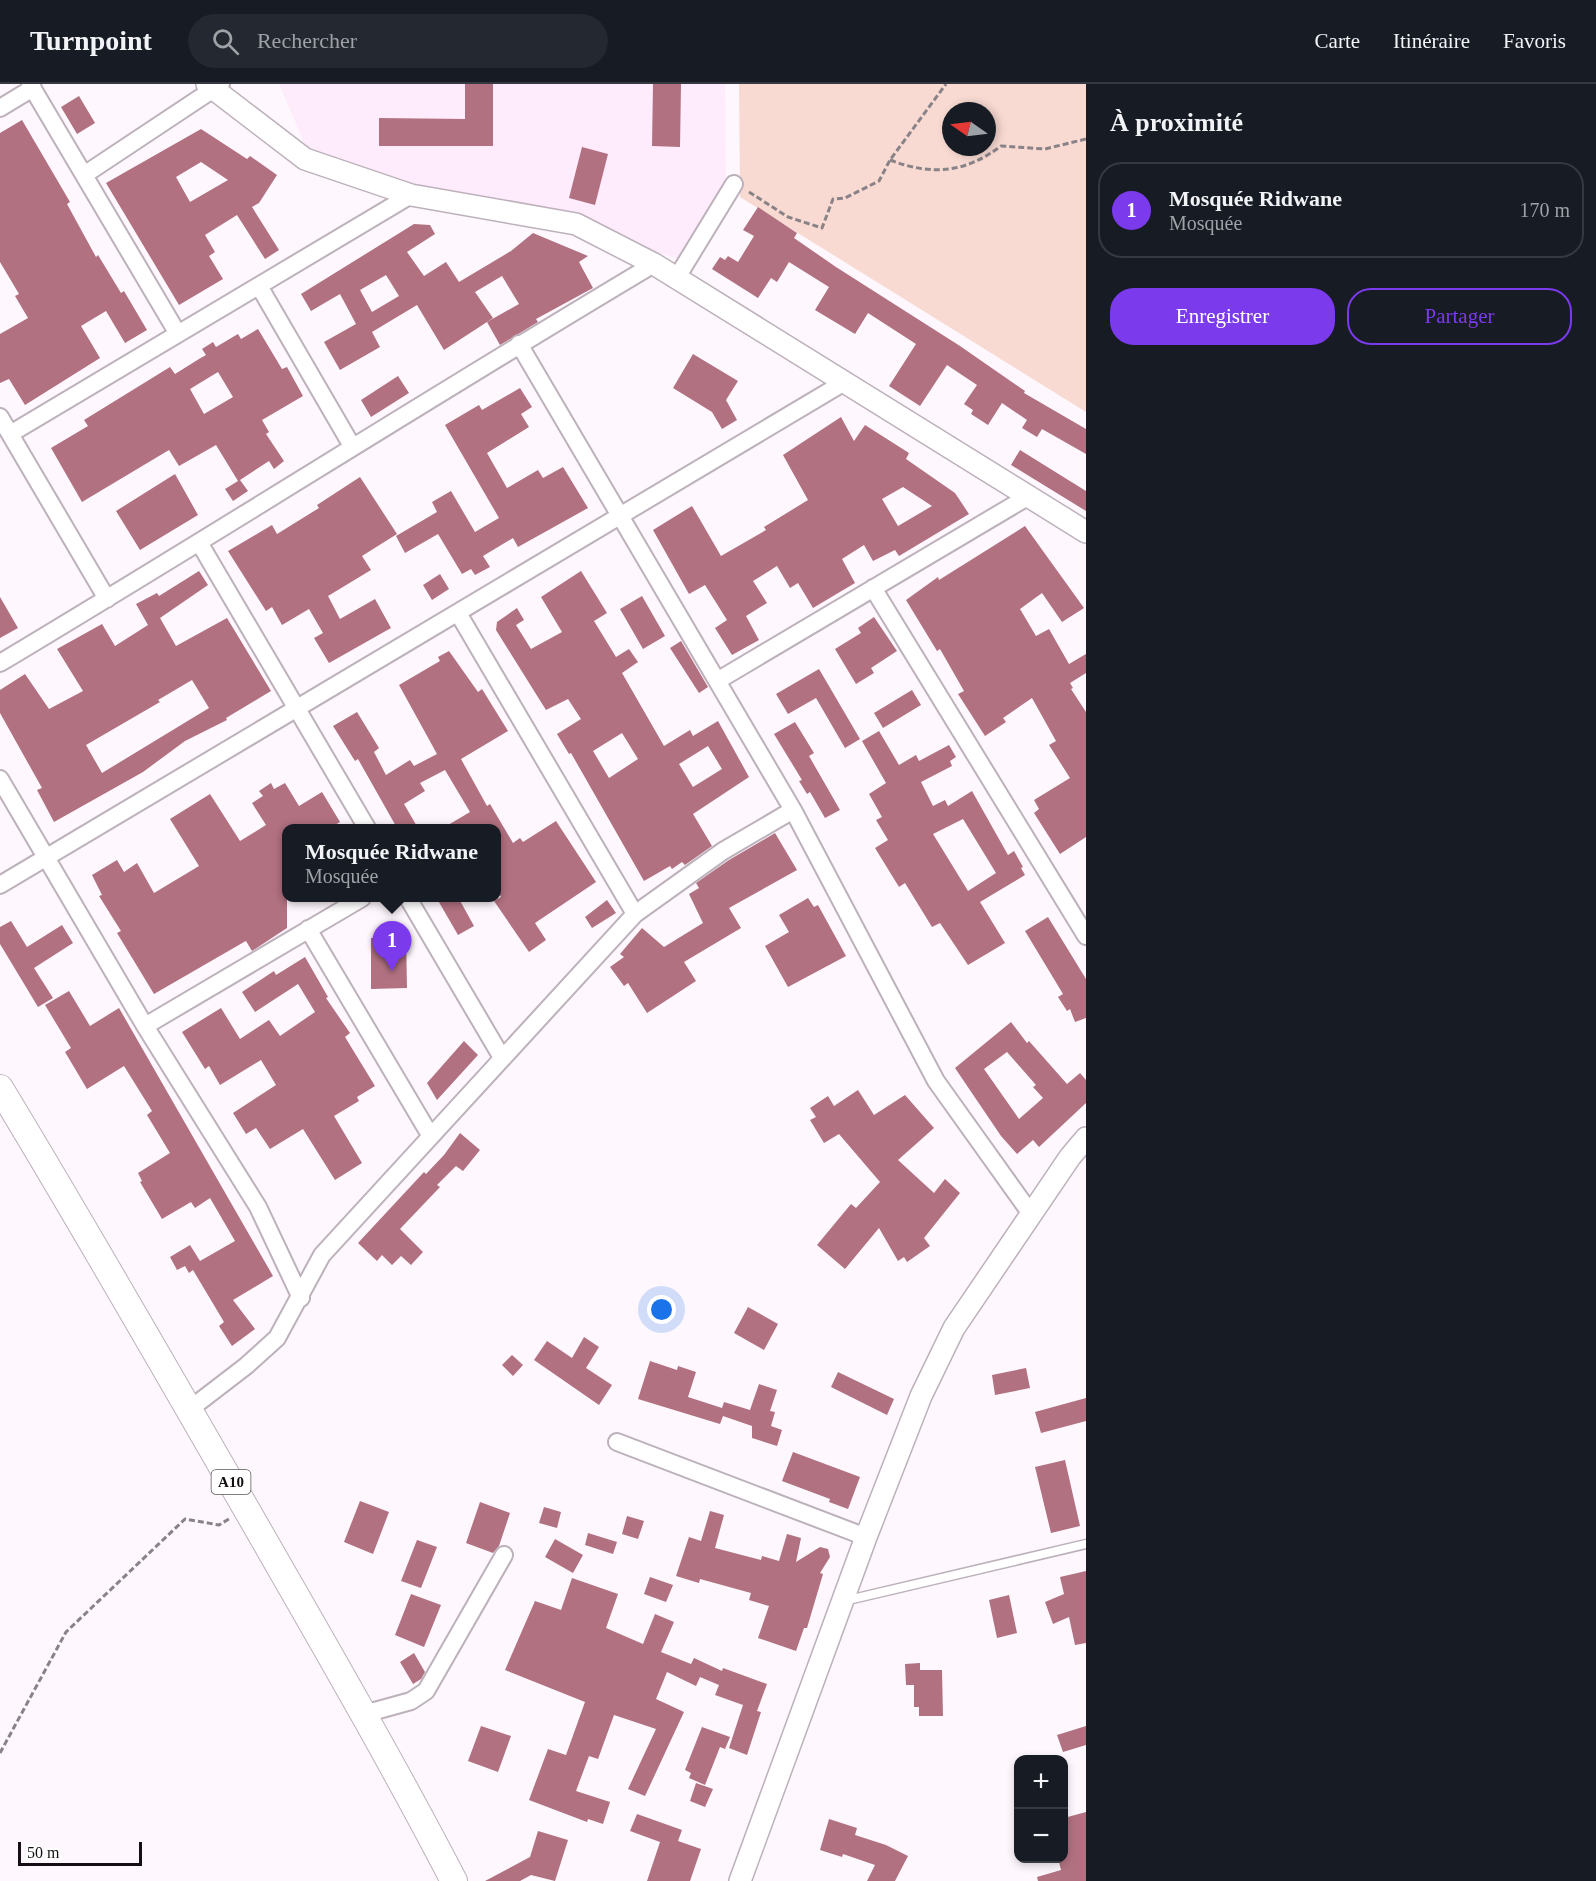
<!DOCTYPE html>
<html lang="fr">
<head>
<meta charset="utf-8">
<style>
	:root { --surface:#171b24; --page:#242831; --text:#f1f3f6; --muted:#9ea1a6; --line:#363941; --accent:#7c3aed }
	body { margin:0; font-family:Georgia,serif; background:var(--page); color:var(--text) }
	.controls { position:absolute; right:18px; bottom:18px; display:grid; overflow:hidden; border-radius:12px; box-shadow:0 3px 9px #0003 }
	.controls button { width:54px; height:54px; display:grid; place-items:center; padding:0; border:0; border-bottom:2px solid var(--line); background:var(--surface); color:var(--text); font:30px sans-serif }
	.compass { position:absolute; left:942px; top:18px; width:54px; height:54px; border-radius:50%; background:var(--surface); box-shadow:0 3px 9px #0003; rotate:284deg }
	.scale { position:absolute; left:18px; bottom:15px; width:124px; box-sizing:border-box; padding-left:6px; border:3px solid #130f12; border-top:0; font-size:16px; line-height:21px; white-space:nowrap; color:#130f12; -webkit-text-stroke:4px #fff; paint-order:stroke }
	.you { position:absolute; left:662px; top:1226px; width:21px; height:21px; margin:-15px; border:4px solid #fff; border-radius:50%; background:#1a73e8; box-shadow:0 0 0 9px #1a73e833 }
	.badge { display:grid; place-items:center; width:39px; height:39px; border-radius:50%; background:var(--accent); color:#fff; font-size:20px; font-weight:700 }
	.pin { position:absolute; translate:-50% -50px; filter:drop-shadow(0 2px 3px #0008) }
	.pin::after { content:''; position:absolute; top:32px; width:21px; height:18px; background:inherit; clip-path:polygon(0 0,100% 0,50% 100%) }
	.popup { position:absolute; left:282px; top:740px; width:219px; height:78px; box-sizing:border-box; display:grid; place-content:center; border-radius:12px; background:var(--surface); filter:drop-shadow(0 2px 4px #0005); font-size:20px; white-space:nowrap; color:var(--muted) }
	.popup b { font-size:22px; color:var(--text) }
	.popup::after { content:''; position:absolute; left:50%; top:100%; margin-left:-12px; border:12px solid transparent; border-top-color:var(--surface) }
	.list { margin:0; padding:0; list-style:none }
	h2 { display:flex; justify-content:space-between; align-items:center; height:78px; margin:0; padding:0 24px; font-size:26px }
	h2 small { font-size:20px; font-weight:400; color:var(--muted) }
	.list li { display:grid; grid-template-columns:39px 1fr auto; gap:18px; align-items:center; box-sizing:border-box; height:96px; margin:0 12px 12px; padding:0 12px; border:2px solid var(--line); border-radius:24px }
	.list b { display:block; font-size:22px; white-space:nowrap }
	.list p { margin:0; font-size:20px; white-space:nowrap; color:var(--muted) }
	.list em { font-size:20px; font-style:normal; color:var(--muted) }
	.actions { display:flex; gap:12px; padding:18px 24px }
	.actions a { flex:1; padding:14px 0; border:2px solid var(--accent); border-radius:24px; text-align:center; font-size:21px; color:var(--accent) }
	.actions .main { background:var(--accent); color:#fff }
	.icon { flex:none; width:33px; height:33px; fill:none; stroke:currentColor; stroke-width:2; stroke-linecap:round; stroke-linejoin:round }
	.map { position:relative; flex:none; width:1086px; height:1797px; overflow:hidden }
	header { display:flex; align-items:center; gap:36px; box-sizing:border-box; height:84px; padding:0 30px; background:var(--surface); border-bottom:2px solid var(--line) }
	header strong { font-size:28px }
	nav { display:flex; gap:33px; margin-inline-start:auto; font-size:21px }
	.search { width:420px; height:54px; background:var(--page); display:flex; align-items:center; gap:15px; box-sizing:border-box; padding:0 21px; border-radius:33px; color:var(--muted); font-size:22px }
	main { display:flex }
	aside { flex:1; background:var(--surface) }
	.map>svg:first-child { display:block }
	.built { fill:#feebfb }
	.green { fill:#f8dad2; fill-rule:evenodd }
	.building { fill:#b17181; fill-rule:evenodd }
	.lines { fill:none; stroke-linecap:round; stroke-linejoin:round }
	.service-casing { stroke:#bdb1bb; stroke-width:11 }
	.minor-casing { stroke:#bdb1bb; stroke-width:20 }
	.tertiary-casing { stroke:#bdb1bb; stroke-width:24 }
	.primary-casing { stroke:#bdb1bb; stroke-width:28 }
	.path { stroke:#898388; stroke-width:3; stroke-dasharray:6 3; stroke-linecap:butt }
	.service { stroke:#fff; stroke-width:8 }
	.minor { stroke:#fff; stroke-width:16 }
	.tertiary { stroke:#fff; stroke-width:21 }
	.primary { stroke:#fff; stroke-width:26 }
	.labels { text-anchor:middle; dominant-baseline:central; stroke-width:4.5; stroke-linejoin:round; paint-order:stroke }
	.shield { fill:#fff; stroke:#5a5759; stroke-width:1.5 }
	.shield-label { font-size:15px; font-weight:bold; fill:#130f12 }
</style>
</head>
<body>
<header>
<strong>Turnpoint</strong>
<div class="search"><svg class="icon" aria-label="search" viewBox="0 0 24 24"><circle cx="10" cy="10" r="6"/><path d="M15 15l6 6"/></svg>Rechercher</div>
<nav><a>Carte</a><a>Itinéraire</a><a>Favoris</a></nav>
</header>
<main>
<div class="map">
<svg width="1086" height="1797" viewBox="0 0 1086 1797">
	<rect width="100%" height="100%" fill="#fef7fd"/>
	<path class="built" d="M279,0H725L726,111L691,178L408,100L307,65Z"/>
	<path class="green" d="M739,0H1086V328L740,113ZM951,27H987V63H951Z"/>
	<path class="building" d="M465,0H493V62H379V34L465,35Z
		M653,0H681L680,63L652,62Z
		M79,12L95,39L77,50L61,23Z
		M22,36L70,118L67,120L96,173L98,171L121,209L124,207L147,246L125,259L106,227L81,242L100,274L25,321L9,295L0,299V250L28,234L15,212L19,210L0,178V49Z
		M201,45L247,75L250,72L277,91L259,119L252,123L279,166L265,175L237,131L205,151L215,168L209,172L223,195L179,221L106,99ZM201,78L228,96L190,118L176,93Z
		M582,63L608,70L595,121L569,114Z
		M758,123L797,149L794,154L836,183L960,262L1025,307L1024,309L1086,345V370L1042,345L1037,353L1022,344L1027,336L1002,319L988,341L971,330L973,326L964,320L977,301L947,281L920,322L889,302L916,260L868,229L855,250L815,226L829,203L789,178L777,198L771,194L758,214L712,185L720,173L725,176L728,172L738,178L754,152L743,146Z
		M414,140L430,141L435,150L407,168L424,192L446,178L459,198L511,167L533,149L588,172L579,178L593,204L536,235L538,238L500,261L487,238L444,266L417,221L372,248L380,263L340,286L324,258L356,240L340,210L311,227L301,210ZM386,191L399,212L372,228L360,206ZM502,192L519,220L487,238L493,234L475,208Z
		M258,245L282,285L287,283L303,312L262,336L269,348L266,350L284,377L274,385L269,377L240,396L248,407L233,417L225,405L238,397L216,361L179,382L169,366L82,418L51,364L88,342L84,336L170,283L175,290L199,275L206,271L202,265L213,258L216,263L238,250L241,255ZM218,288L233,313L204,330L190,305Z
		M693,270L738,297L726,316L737,336L722,345L712,328L673,304Z
		M398,292L409,309L371,333L361,316Z
		M520,304L532,323L521,330L529,343L487,369L507,404L538,386L543,394L563,383L588,424L518,463L513,454L483,472L490,483L475,491L471,485L462,490L438,450L405,469L396,452L437,428L432,418L451,407L475,448L499,434L445,341L479,321L482,326Z
		M841,333L854,357L865,341L909,369L906,375L955,409L969,430L899,472L895,466L873,477L864,461L842,475L855,499L813,524L798,499L790,504L777,482L753,497L767,519L746,532L759,556L732,571L715,544L727,536L705,501L689,510L653,446L692,422L721,472L766,446L764,443L808,416L783,371ZM903,403L932,422L898,442L882,415Z
		M1020,366L1086,407V427L1011,381Z
		M175,390L198,431L140,466L116,427Z
		M360,393L397,450L362,472L371,486L328,512L340,535L375,515L391,544L329,579L314,554L323,549L309,525L282,541L272,523L266,527L228,467L272,441L277,450L319,424L317,421Z
		M1025,442L1084,524L1062,538L1042,509L1020,525L1036,552L1049,545L1069,580L1086,570V589L1070,599L1073,604L1071,605L1086,628V753L1060,770L1034,729L1039,725L1034,716L1070,694L1049,661L1056,657L1032,614L1003,634L1006,638L985,652L958,610L964,607L940,565L937,567L906,516L938,493L939,496Z
		M199,487L208,501L160,534L176,562L227,534L271,607L226,634L227,636L185,657L143,688L54,738L37,706L42,704L0,629V606L25,590L49,625L83,607L57,565L102,540L115,562L148,541L136,520L157,509L159,512ZM192,596L209,624L102,689L86,661L160,618L158,616Z
		M581,487L607,529L594,537L616,573L629,565L638,578L622,589L664,662L690,646L693,652L718,637L749,693L693,730L712,762L685,781L682,778L672,785L670,782L644,797L571,669L569,670L557,650L581,635L568,615L546,626L496,546L497,538L517,524L524,536L516,541L531,565L562,548L541,513ZM622,649L638,675L609,694L593,667ZM708,662L722,685L693,703L679,680Z
		M440,490L449,505L432,516L423,501Z
		M642,512L665,552L643,565L620,525Z
		M0,513L18,544L0,554Z
		M874,533L897,567L871,584L874,589L856,600L835,565L861,549L858,544Z
		M681,557L708,603L699,609L670,564Z
		M449,567L478,608L482,605L508,647L461,675L487,722L490,720L513,759L520,754L523,758L556,737L596,798L535,839L546,856L529,868L494,817L501,813L497,807V744H443L470,728L445,686L420,699L425,707L404,720L418,744H397L358,675L355,677L333,642L357,628L379,664L374,668L386,691L410,676L414,682L437,670L399,601L440,577L438,573Z
		M819,585L860,655L845,664L816,614L788,630L776,610Z
		M912,606L921,621L883,644L874,629Z
		M795,638L814,669L809,672L840,726L825,734L810,708L807,710L799,697L802,696L774,650Z
		M879,647L899,681L916,671L919,677L949,661L956,673L950,677L952,682L921,698L933,722L945,716L948,722L972,707L1008,771L1014,767L1023,783L1021,784L1025,791L980,818L1005,859L968,881L940,839L932,843L905,799L899,803L875,764L888,756L876,736L882,733L869,710L886,699L862,657ZM963,735L996,789L968,807L933,750Z
		M271,699L274,705L285,699L299,722L322,708L340,738L330,744H287V844L252,867L246,857L244,858L154,910L117,849L121,847L99,812L102,811L92,791L117,776L124,788L137,779L154,809L199,782L170,735L210,710L240,757L266,741L252,719L263,712L259,707Z
		M775,749L797,786L729,824L741,844L684,878L696,897L647,929L628,899L624,902L610,883L624,873L620,870L642,844L664,863L703,839L689,810L699,804L696,799L729,776Z
		M436,813H458L474,842L458,851Z
		M808,814L814,823L818,821L846,872L788,903L765,862L789,848L779,831Z
		M607,816L616,829L592,844L585,833Z
		M1048,833L1086,895V934L1075,938L1070,925L1067,927L1058,913L1063,910L1025,847Z
		M11,837L27,863L62,841L73,859L34,884L53,914L38,923L0,860V843Z
		M371,854H406L407,904L371,905Z
		M305,873L328,913L326,914L350,949L345,953L375,1002L357,1013L359,1017L334,1032L362,1079L335,1096L303,1045L270,1065L256,1044L246,1050L233,1029L276,1001L261,976L220,1001L209,982L205,985L182,948L221,924L240,955L269,936L280,952L315,928L298,900L255,928L242,908L274,887L276,891Z
		M69,907L90,942L119,924L273,1192L233,1216L255,1245L232,1262L219,1242L224,1238L193,1186L189,1189L185,1182L177,1186L170,1173L190,1161L200,1177L235,1157L210,1114L195,1124L191,1118L162,1135L140,1098L142,1097L138,1089L170,1069L147,1031L152,1027L124,982L87,1005L65,968L71,964L45,921Z
		M1011,938L1027,959L1029,957L1067,1000L1080,989L1086,996V1019L1039,1063L1033,1056L1017,1070L1001,1052L955,984ZM1007,968L1036,1001L1033,1003L1043,1014L1019,1035L984,985Z
		M464,957L478,971L437,1016L427,999Z
		M858,1006L874,1031L905,1011L934,1044L898,1076L934,1109L945,1095L960,1109L924,1154L930,1162L907,1178L904,1173L898,1177L879,1144L845,1185L817,1161L851,1120L856,1124L880,1098L839,1050L824,1059L810,1036L816,1033L810,1024L828,1012L834,1022Z
		M460,1049L480,1066L463,1087L456,1082L437,1101L440,1103L400,1145L423,1168L411,1181L401,1172L392,1181L382,1171L377,1177L358,1159L424,1088L426,1090L444,1071Z
		M748,1223L778,1240L764,1266L734,1249Z
		M584,1253L599,1263L586,1284L612,1301L599,1321L534,1276L547,1257L572,1274Z
		M512,1271L523,1281L513,1292L502,1281Z
		M650,1277L677,1286L678,1282L696,1288L688,1313L722,1324L724,1318L750,1326L759,1300L777,1306L770,1327L775,1328L771,1342L782,1346L777,1362L752,1354V1342L723,1332L720,1340L638,1315Z
		M1026,1284L1030,1304L995,1311L992,1291Z
		M838,1288L894,1315L887,1331L831,1303Z
		M1086,1314V1337L1041,1349L1035,1328Z
		M793,1368L860,1393L848,1425L829,1418L830,1415L782,1397Z
		M1065,1376L1080,1442L1051,1449L1035,1383Z
		M360,1417L389,1428L373,1470L344,1458Z
		M480,1418L510,1429L499,1462L493,1469L466,1459Z
		M544,1423L561,1428L557,1444L539,1439Z
		M710,1427L724,1431L715,1464L761,1476L762,1472L779,1477L787,1450L801,1454L796,1478L820,1463L828,1465L830,1473L820,1489L823,1490L807,1544H804L796,1567L758,1554L769,1522L749,1516L751,1509L700,1495L699,1499L676,1492L689,1453L701,1457Z
		M627,1432L644,1437L638,1455L622,1450Z
		M588,1449L617,1458L613,1470L585,1461Z
		M555,1455L583,1471L573,1489L545,1473Z
		M417,1456L437,1463L421,1504L401,1497Z
		M1086,1487V1559L1075,1561L1069,1533L1053,1540L1045,1518L1064,1510L1060,1493Z
		M650,1493L673,1501L666,1518L644,1510Z
		M572,1494L618,1510L606,1544L643,1560L655,1530L674,1538L661,1568L691,1580L694,1574L722,1587L723,1584L767,1600L757,1627L761,1628L747,1671L729,1664L743,1621L715,1611L719,1601L700,1593L696,1602L667,1588L656,1615L684,1628L645,1712L628,1705L656,1645L614,1631L598,1675L589,1672L576,1707L610,1718L603,1740L588,1735L587,1738L529,1716L548,1665L566,1671L585,1618L505,1586L535,1517L561,1526Z
		M411,1510L441,1521L424,1563L395,1551Z
		M1009,1511L1017,1549L997,1554L989,1516Z
		M414,1569L425,1588L421,1595L413,1600L400,1578Z
		M920,1579V1586H942L943,1632H919V1623H914V1601H906L905,1580Z
		M481,1642L511,1652L498,1688L468,1677Z
		M1086,1642V1661L1063,1668L1057,1651Z
		M702,1643L730,1653L725,1665L720,1663L705,1701L689,1694L691,1689L685,1686Z
		M696,1699L713,1705L705,1723L690,1717Z
		M1086,1728V1797H1038L1037,1793L1061,1786L1058,1774H1064V1734Z
		M637,1730L682,1746L678,1757L701,1765L690,1797H647L660,1758L630,1747Z
		M829,1735L857,1744L855,1751L886,1761L908,1772L895,1797H867L875,1781L843,1770L842,1773L820,1766Z
		M538,1747L568,1756L555,1797L531,1791L520,1797H485L530,1773Z"/>
	<g class="lines">
		<g class="service-casing">
			<path id="service" d="M844,1517L1086,1460"/>
		</g>
		<g class="minor-casing">
			<path id="minor" d="M30,0L178,250
				M0,24L33,4
				M84,91L221,0
				M676,195L734,100
				M259,202L352,362
				M519,260L793,726L936,997L1031,1130
				M0,333L107,515
				M10,350L411,111
				M200,460L367,744
				M873,504L1086,852
				M458,529L635,830
				M0,579C219,448 434,311 654,180
				M717,597L1029,412
				M0,695L145,942L258,1123L301,1214
				M0,801L843,299
				M408,814L501,972
				M308,845L430,1051
				M145,942L362,814
				M190,1325L246,1282L277,1254L322,1171L635,830L723,767L793,726
				M617,1358L866,1453
				M364,1630L411,1617L426,1607L504,1471"/>
		</g>
		<g class="tertiary-casing">
			<path id="tertiary" d="M207,0L305,75L411,111L576,140L654,180L1086,448
				M740,1797L866,1453L921,1312L954,1244L1070,1073L1086,1054"/>
		</g>
		<g class="primary-casing">
			<path id="primary" d="M0,1004C85,1144 166,1286 248,1428C318,1550 389,1672 454,1797"/>
		</g>
		<path class="path" d="M890,76C932,92 965,89 1001,62L1045,65L1086,55
			M749,108L788,133L822,144L833,115L845,114L879,97L890,76L946,0
			M0,1669L66,1548L185,1435L219,1441L229,1435"/>
		<use href="#service" class="service"/>
		<use href="#minor" class="minor"/>
		<use href="#tertiary" class="tertiary"/>
		<use href="#primary" class="primary"/>
	</g>
	<g class="labels">
		<rect class="shield" x="211.5" y="1386" width="39" height="24" rx="4.5"/>
		<g class="shield-label">
			<text x="231" y="1398">A10</text>
		</g>
	</g>
</svg>
<div class="controls">
<button>+</button>
<button>−</button>
</div>
<svg class="compass" viewBox="-18 -18 36 36"><path d="M0-13l5 13h-10z" fill="#e53935"/><path d="M0 13l5-13h-10z" fill="#9ea1a6"/></svg>
<div class="scale">50 m</div>
<div class="you"></div>
<div class="pin badge" style="left:392px;top:887px">1</div>
<div class="popup"><b>Mosquée Ridwane</b>Mosquée</div>
</div>
<aside>
<h2>À proximité<small></small></h2>
<ul class="list">
<li><span class="badge">1</span><div><b>Mosquée Ridwane</b><p>Mosquée</p></div><em>170 m</em></li>
</ul>
<div class="actions"><a class="main">Enregistrer</a><a>Partager</a></div>
</aside>
</main>
</body>
</html>
